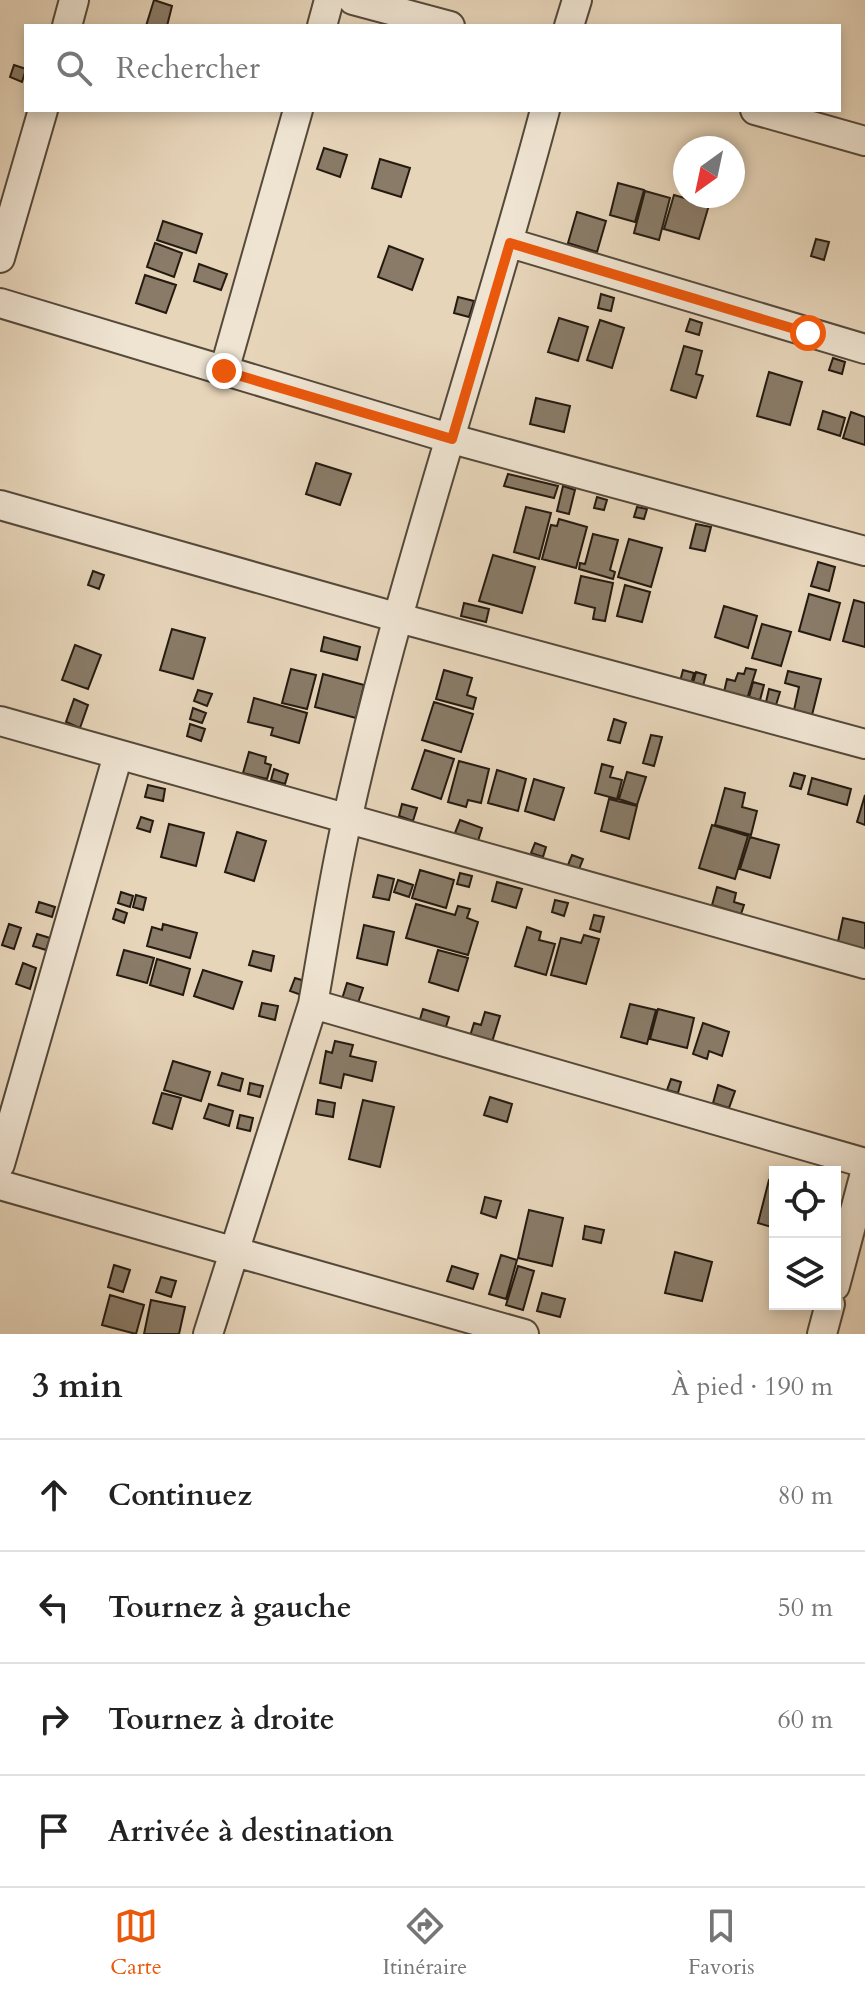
<!DOCTYPE html>
<html lang="fr">
<head>
<meta charset="utf-8">
<style>
	:root { --surface:#fff; --page:#f6f6f6; --text:#222; --muted:#767676; --line:#e0e0e0; --accent:#ea580c }
	body { margin:0; font-family:Cardo,serif; background:var(--page); color:var(--text) }
	.controls { position:absolute; right:24px; bottom:24px; display:grid; overflow:hidden; border-radius:0px; box-shadow:0 4px 12px #0003 }
	.controls button { width:72px; height:72px; display:grid; place-items:center; padding:0; border:0; border-bottom:2px solid var(--line); background:var(--surface); color:var(--text); font:40px sans-serif }
	.compass { position:absolute; left:673px; top:136px; width:72px; height:72px; border-radius:50%; background:var(--surface); box-shadow:0 4px 12px #0003; rotate:213deg }
	.stop { position:absolute; width:24px; height:24px; margin:-18px; border:6px solid #ea580c; border-radius:50%; background:#fff }
	.stop.end { background:#ea580c; border-color:#fff; box-shadow:0 2px 8px #0008 }
	.list { margin:0; padding:0; list-style:none }
	h2 { display:flex; justify-content:space-between; align-items:center; height:104px; margin:0; padding:0 32px; font-size:34px }
	h2 small { font-size:26px; font-weight:400; color:var(--muted) }
	.list li { display:grid; grid-template-columns:52px 1fr auto; gap:24px; align-items:center; box-sizing:border-box; height:112px; padding:0 32px; border-top:2px solid var(--line) }
	.list b { display:block; font-size:30px; white-space:nowrap }
	.list em { font-size:26px; font-style:normal; color:var(--muted) }
	.icon { flex:none; width:44px; height:44px; fill:none; stroke:currentColor; stroke-width:2; stroke-linecap:round; stroke-linejoin:round }
	.map { position:relative; flex:none; width:865px; height:1334px; overflow:hidden }
	.search { position:absolute; background:var(--surface); box-shadow:0 4px 12px #0003; left:24px; right:24px; top:24px; height:88px; display:flex; align-items:center; gap:20px; box-sizing:border-box; padding:0 28px; border-radius:0px; color:var(--muted); font-size:30px }
	.sheet { height:552px; background:var(--surface) }
	nav { display:flex; justify-content:space-around; align-items:center; box-sizing:border-box; height:112px; border-top:2px solid var(--line); background:var(--surface); font-size:22px; color:var(--muted) }
	nav a { display:grid; justify-items:center; gap:4px }
	nav .on { color:var(--accent) }
	.map>svg:first-child { display:block }
	.building { fill:#897b68; stroke:#241a10; stroke-width:2 }
	.lines { fill:none; stroke-linecap:round; stroke-linejoin:round }
	.minor-casing { stroke:#55493a; stroke-width:32 }
	.minor { stroke:#efe4d2; stroke-width:28 }
	.route { stroke:#ea580c; stroke-width:10 }
</style>
</head>
<body>
<div class="map">
<svg width="865" height="1334" viewBox="0 0 865 1334">
	<rect width="100%" height="100%" fill="#e7d5ba"/>
	<filter id="stains"><feTurbulence type="fractalNoise" baseFrequency=".0025" numOctaves="4"/><feColorMatrix values="0 0 0 0 .2 0 0 0 0 .09 0 0 0 0 .02 0 0 0 .5 -.17"/></filter>
	<radialGradient id="worn" r=".72"><stop offset=".6" stop-color="#630" stop-opacity="0"/><stop offset="1" stop-color="#630" stop-opacity=".3"/></radialGradient>
	<path class="building" d="M154,0L172,6L167,26H146Z
		M14,65L26,69L22,82L10,77Z
		M324,148L347,155L340,177L317,169Z
		M380,159L410,168L401,197L372,188Z
		M618,183L644,190L635,222L610,215Z
		M645,191L670,198L659,240L634,233Z
		M674,195L709,205L699,239L664,229Z
		M577,212L606,221L597,252L568,243Z
		M163,221L202,234L196,253L157,240Z
		M816,239L829,242L824,260L811,256Z
		M155,243L182,253L174,277L147,267Z
		M389,246L423,259L412,290L378,277Z
		M199,264L227,274L221,290L194,281Z
		M145,275L176,285L166,313L136,303Z
		M601,294L614,298L611,311L598,308Z
		M458,297L474,301L469,317L454,313Z
		M559,318L588,327L578,361L548,352Z
		M690,319L702,323L699,335L686,331Z
		M600,320L624,328L612,368L587,360Z
		M684,346L702,351L696,374L703,376L696,398L671,390Z
		M833,358L845,362L842,374L829,370Z
		M769,372L802,382L790,425L757,416Z
		M536,398L570,406L564,432L530,424Z
		M823,411L845,418L840,436L818,429Z
		M851,412L865,417V445L843,438Z
		M316,463L351,474L340,505L306,494Z
		M508,474L558,486L554,498L504,486Z
		M563,486L575,490L569,514L557,511Z
		M597,497L607,500L604,510L594,508Z
		M526,507L551,513L539,559L514,552Z
		M637,507L647,509L644,519L634,517Z
		M559,519L587,527L576,568L542,559L551,525L557,526Z
		M696,524L711,527L705,551L690,548Z
		M593,534L618,540L610,570L615,572L613,579L579,569L580,563L585,564Z
		M629,539L662,548L651,587L618,577Z
		M493,555L535,567L522,613L479,601Z
		M818,562L835,567L829,591L811,586Z
		M93,571L104,575L99,589L88,585Z
		M581,576L613,583L605,621L593,619L595,608L575,603Z
		M625,585L650,592L642,622L617,616Z
		M809,594L840,603L830,640L799,631Z
		M854,600L865,603V647L843,641Z
		M464,603L489,609L486,622L461,616Z
		M724,606L757,616L748,648L715,637Z
		M762,624L791,632L781,666L752,658Z
		M172,629L205,638L193,679L160,670Z
		M324,637L360,647L357,660L321,651Z
		M75,645L101,655L88,689L62,680Z
		M746,668L756,670L747,699L724,692L727,679L735,681L738,673L744,674Z
		M291,669L316,675L307,709L282,703Z
		M444,670L472,678L467,695L476,698L473,709L436,699Z
		M683,670L694,673L690,688L679,685Z
		M788,671L821,679L812,715L794,710L799,687L785,683Z
		M696,672L706,675L703,686L693,683Z
		M323,674L364,685L356,718L315,707Z
		M753,682L764,685L760,700L749,697Z
		M769,689L780,692L776,705L766,702Z
		M198,690L212,694L207,706L194,701Z
		M254,698L307,713L299,743L271,735L273,728L248,722Z
		M74,699L88,705L80,728L66,722Z
		M434,702L473,714L461,752L422,740Z
		M193,708L206,713L202,723L190,719Z
		M614,719L626,723L620,743L608,740Z
		M190,724L205,729L201,741L187,736Z
		M651,735L662,737L654,766L643,763Z
		M425,750L454,759L441,799L412,789Z
		M249,752L266,757L265,763L271,765L267,779L243,773Z
		M459,761L489,769L481,803L468,800L466,807L448,802Z
		M602,764L613,767L610,777L622,780L617,799L595,793Z
		M274,769L288,774L285,784L271,780Z
		M497,770L526,779L518,811L488,803Z
		M627,772L646,777L637,805L619,799Z
		M794,773L805,776L801,789L790,786Z
		M812,778L851,789L847,805L808,794Z
		M534,779L564,788L554,820L525,811Z
		M148,785L165,789L163,801L145,797Z
		M725,788L745,793L742,807L757,811L751,835L715,825Z
		M865,795V825L857,822Z
		M609,799L637,806L629,839L601,831Z
		M402,804L417,808L413,821L399,816Z
		M141,817L153,821L150,832L137,828Z
		M460,820L482,828L478,841L455,833Z
		M169,824L204,833L196,866L161,857Z
		M712,825L748,836L735,879L699,868Z
		M237,832L266,841L254,881L225,872Z
		M750,837L779,845L770,878L740,869Z
		M535,843L546,847L543,857L531,853Z
		M572,855L583,859L579,869L568,865Z
		M420,870L454,880L446,908L412,898Z
		M460,873L472,876L469,887L457,884Z
		M378,875L394,879L389,900L373,897Z
		M398,880L413,885L409,897L394,892Z
		M497,882L522,889L516,908L492,901Z
		M717,887L736,893L734,902L744,905L741,914L712,905Z
		M121,892L133,896L130,907L118,903Z
		M136,895L146,898L143,910L133,907Z
		M555,900L568,903L564,916L552,912Z
		M39,902L55,907L52,917L36,912Z
		M416,904L455,915L458,906L470,909L467,918L478,922L468,955L406,938Z
		M116,909L127,913L124,923L113,919Z
		M594,915L604,917L600,932L590,929Z
		M843,918L865,923V952L837,946Z
		M9,924L21,928L14,949L2,945Z
		M163,924L197,933L190,958L147,946L152,927L162,930Z
		M364,925L394,932L387,965L357,958Z
		M527,927L541,932L539,940L555,944L546,975L515,966Z
		M37,934L50,938L46,950L33,946Z
		M584,935L599,939L586,984L551,975L561,938L581,943Z
		M124,950L154,958L147,983L117,975Z
		M438,950L468,958L458,991L429,982Z
		M253,951L274,956L271,971L249,965Z
		M157,959L190,969L183,995L150,985Z
		M23,963L36,968L30,989L16,984Z
		M203,970L242,982L233,1009L194,996Z
		M295,978L308,982L304,996L290,991Z
		M347,983L363,988L358,1003L342,999Z
		M262,1003L278,1006L275,1020L259,1016Z
		M630,1004L656,1010L647,1044L621,1037Z
		M423,1009L449,1017L444,1033L418,1026Z
		M658,1009L694,1018L687,1048L650,1039Z
		M485,1012L500,1016L492,1042L470,1036L474,1023L481,1025Z
		M703,1023L729,1032L722,1056L709,1051L707,1059L693,1054Z
		M335,1041L353,1045L350,1056L376,1062L372,1081L344,1074L341,1088L320,1083L326,1051L332,1053Z
		M173,1061L210,1072L201,1101L164,1090Z
		M222,1073L243,1079L240,1091L218,1085Z
		M671,1079L681,1082L678,1093L667,1090Z
		M250,1083L263,1086L260,1097L248,1094Z
		M718,1085L735,1091L729,1108L713,1103Z
		M162,1093L181,1098L172,1129L153,1123Z
		M490,1097L512,1104L507,1122L484,1115Z
		M318,1100L335,1103L333,1117L316,1114Z
		M363,1100L394,1107L380,1167L349,1159Z
		M209,1104L233,1111L229,1126L204,1118Z
		M240,1115L253,1118L250,1131L237,1128Z
		M769,1180L775,1181V1228L758,1223Z
		M485,1197L501,1201L496,1218L481,1213Z
		M529,1210L563,1218L552,1266L518,1258Z
		M585,1226L604,1230L601,1243L583,1239Z
		M675,1252L712,1262L702,1301L665,1293Z
		M501,1255L517,1260L506,1299L489,1294Z
		M114,1265L130,1270L123,1292L108,1287Z
		M452,1266L478,1274L473,1289L447,1281Z
		M518,1266L534,1271L523,1310L506,1305Z
		M161,1277L176,1281L171,1297L156,1292Z
		M542,1293L565,1299L560,1317L537,1311Z
		M110,1295L144,1305L136,1334L102,1325Z
		M151,1300L185,1307L179,1334H144Z"/>
	<g class="lines">
		<g class="minor-casing">
			<path id="minor" d="M353,0L450,26
				M67,26L74,0
				M322,26L329,0
				M569,26L577,0
				M755,110L865,141
				M510,243L865,349
				M0,258L43,110
				M0,303L452,439L865,551
				M224,371L298,110
				M0,505L399,618L865,744
				M0,721L865,964
				M313,1004C324,943 333,881 347,820C400,580 482,347 545,110
				M0,1164L118,755
				M0,1185L524,1334
				M835,1286L865,1173
				M208,1334L313,1004L865,1163
				M822,1334L830,1304"/>
		</g>
		<use href="#minor" class="minor"/>
	</g>
	<g class="lines">
		<path class="route" d="M224,371L452,439L510,243L808,333"/>
	</g>
	<rect width="100%" height="100%" filter="url(#stains)"/>
	<rect width="100%" height="100%" fill="url(#worn)"/>
</svg>
<div class="controls">
<button><svg class="icon" aria-label="locate" viewBox="0 0 24 24"><circle cx="12" cy="12" r="6"/><path d="M12 2v4M12 18v4M2 12h4M18 12h4"/></svg></button>
<button><svg class="icon" aria-label="layers" viewBox="0 0 24 24"><path d="M12 4l9 5-9 5-9-5zM3 14l9 5 9-5"/></svg></button>
</div>
<svg class="compass" viewBox="-18 -18 36 36"><path d="M0-13l5 13h-10z" fill="#e53935"/><path d="M0 13l5-13h-10z" fill="#767676"/></svg>
<div class="stop" style="left:808px;top:333px"></div>
<div class="stop end" style="left:224px;top:371px"></div>
<div class="search"><svg class="icon" aria-label="search" viewBox="0 0 24 24"><circle cx="10" cy="10" r="6"/><path d="M15 15l6 6"/></svg>Rechercher</div>
</div>
<section class="sheet">
<h2>3 min<small>À pied · 190 m</small></h2>
<ul class="list">
<li><svg class="icon" aria-label="ahead" viewBox="0 0 24 24"><path d="M12 20V5M6 11l6-6 6 6"/></svg><div><b>Continuez</b></div><em>80 m</em></li>
<li><svg class="icon" aria-label="left" viewBox="0 0 24 24"><path d="M17 20v-9H6M10 6l-5 5 5 5"/></svg><div><b>Tournez à gauche</b></div><em>50 m</em></li>
<li><svg class="icon" aria-label="right" viewBox="0 0 24 24"><path d="M7 20v-9h11M14 6l5 5-5 5"/></svg><div><b>Tournez à droite</b></div><em>60 m</em></li>
<li><svg class="icon" aria-label="arrive" viewBox="0 0 24 24"><path d="M6 21V4h12l-3 4 3 4H6"/></svg><div><b>Arrivée à destination</b></div></li>
</ul>
</section>
<nav>
<a class="on"><svg class="icon" aria-label="map" viewBox="0 0 24 24"><path d="M3 6l6-2 6 2 6-2v14l-6 2-6-2-6 2zM9 4v14M15 6v14"/></svg>Carte</a>
<a><svg class="icon" aria-label="directions" viewBox="0 0 24 24"><path d="M12 3l9 9-9 9-9-9zM9 14v-3h6M13 9l2 2-2 2"/></svg>Itinéraire</a>
<a><svg class="icon" aria-label="saved" viewBox="0 0 24 24"><path d="M7 4h10v16l-5-4-5 4z"/></svg>Favoris</a>
</nav>
</body>
</html>
